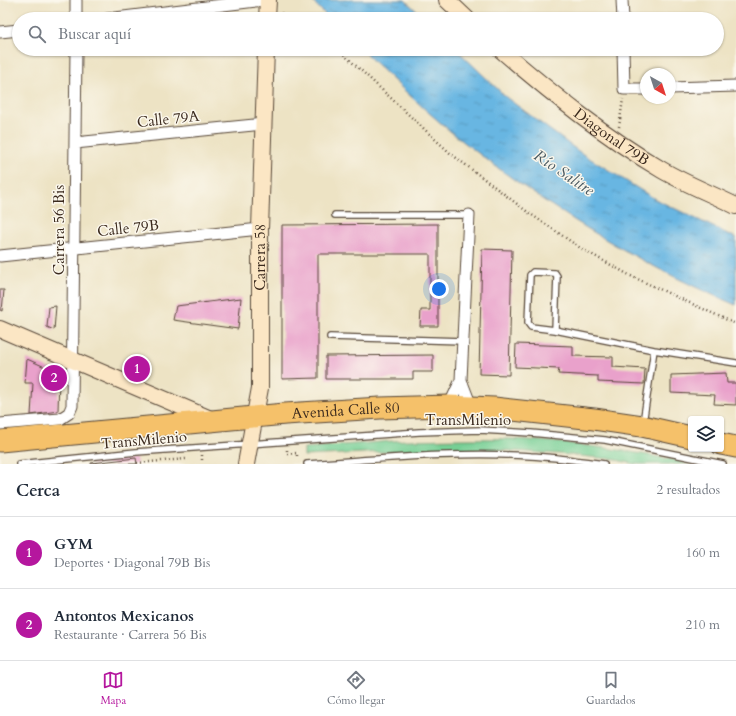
<!DOCTYPE html>
<html lang="es">
<head>
<meta charset="utf-8">
<style>
	:root { --surface:#fff; --page:#f2f2f3; --text:#1f2937; --muted:#747a83; --line:#e0e1e3; --accent:#b5179e }
	body { margin:0; font-family:Cardo,serif; background:var(--page); color:var(--text) }
	.controls { position:absolute; right:12px; bottom:12px; display:grid; overflow:hidden; border-radius:4px; box-shadow:0 1px 3px #0004 }
	.controls button { width:36px; height:36px; display:grid; place-items:center; padding:0; border:0; border-bottom:1px solid var(--line); background:var(--surface); color:var(--text); font:20px sans-serif }
	.compass { position:absolute; left:640px; top:68px; width:36px; height:36px; border-radius:50%; background:var(--surface); box-shadow:0 1px 3px #0004; rotate:141deg }
	.you { position:absolute; left:439px; top:289px; width:14px; height:14px; margin:-10px; border:3px solid #fff; border-radius:50%; background:#1a73e8; box-shadow:0 0 0 6px #1a73e833 }
	.badge { display:grid; place-items:center; width:26px; height:26px; border-radius:50%; background:var(--accent); color:#fff; font-size:13px; font-weight:700 }
	.pin { position:absolute; translate:-50% -50%; border:2px solid #fff; box-shadow:0 1px 4px #0006 }
	.list { margin:0; padding:0; list-style:none }
	h2 { display:flex; justify-content:space-between; align-items:center; height:52px; margin:0; padding:0 16px; font-size:17px }
	h2 small { font-size:13px; font-weight:400; color:var(--muted) }
	.list li { display:grid; grid-template-columns:26px 1fr auto; gap:12px; align-items:center; box-sizing:border-box; height:72px; padding:0 16px; border-top:1px solid var(--line) }
	.list b { display:block; font-size:15px; white-space:nowrap }
	.list p { margin:0; font-size:13px; white-space:nowrap; color:var(--muted) }
	.list em { font-size:13px; font-style:normal; color:var(--muted) }
	.icon { flex:none; width:22px; height:22px; fill:none; stroke:currentColor; stroke-width:2; stroke-linecap:round; stroke-linejoin:round }
	.map { position:relative; flex:none; width:736px; height:464px; overflow:hidden }
	.search { position:absolute; background:var(--surface); box-shadow:0 1px 3px #0004; left:12px; right:12px; top:12px; height:44px; display:flex; align-items:center; gap:10px; box-sizing:border-box; padding:0 14px; border-radius:22px; color:var(--muted); font-size:15px }
	.sheet { height:196px; background:var(--surface) }
	nav { display:flex; justify-content:space-around; align-items:center; box-sizing:border-box; height:56px; border-top:1px solid var(--line); background:var(--surface); font-size:11px; color:var(--muted) }
	nav a { display:grid; justify-items:center; gap:2px }
	nav .on { color:var(--accent) }
	.map>svg:first-child { display:block }
	.green { fill:#76cf94; stroke:#587c59 }
	.water { fill:url(#water-ripples); stroke:#527080 }
	.building { fill:#e9a1cb }
	.lines { fill:none; stroke-linecap:round; stroke-linejoin:round }
	.lane-casing { stroke:#564637; stroke-width:8 }
	.street-casing { stroke:#564637; stroke-width:13 }
	.secondary-casing { stroke:#564637; stroke-width:18 }
	.highway-casing { stroke:#564637; stroke-width:23 }
	.path { stroke:#564637; stroke-width:2.5; stroke-dasharray:1 3; stroke-linecap:butt }
	.lane { stroke:#fff; stroke-width:5.5 }
	.street { stroke:#fff; stroke-width:11 }
	.secondary { stroke:#fbe6c4; stroke-width:16 }
	.highway { stroke:#f5c16b; stroke-width:21 }
	.labels { text-anchor:middle; dominant-baseline:central; stroke-width:3; stroke-linejoin:round; paint-order:stroke }
	.street-label { font-size:15px; fill:#3b2a1e; stroke:#fbf7ec }
	.water-label { font-size:16px; font-style:italic; fill:#4b5b63; stroke:#fbf7ec }
</style>
</head>
<body>
<div class="map">
<svg width="736" height="464" viewBox="0 0 736 464">
	<defs>
		<pattern id="water-ripples" width="26" height="14" patternUnits="userSpaceOnUse"><rect width="26" height="14" fill="#68b6e2"/><path d="M2 4q2-2 4 0t4 0M15 11q2-2 4 0t4 0" fill="none" stroke="#5794b7"/></pattern>
	</defs>
	<rect width="100%" height="100%" fill="#fbf7ec"/>
	<filter id="ink" filterUnits="userSpaceOnUse"><feTurbulence type="fractalNoise" baseFrequency=".025" numOctaves="2"/><feDisplacementMap in="SourceGraphic" scale="8" xChannelSelector="R" yChannelSelector="G"/><feConvolveMatrix kernelMatrix="1 2 1 2 8 2 1 2 1" color-interpolation-filters="sRGB"/></filter>
	<filter id="wash" filterUnits="userSpaceOnUse"><feTurbulence type="fractalNoise" baseFrequency=".012" numOctaves="4" result="noise"/><feDisplacementMap in="SourceGraphic" scale="16" xChannelSelector="R" yChannelSelector="G"/><feGaussianBlur stdDeviation="0.9" result="paint"/><feColorMatrix in="noise" values="0 0 0 0 0 0 0 0 0 0 0 0 0 0 0 0 0 1.4 0 .05"/><feComposite in="paint" operator="in"/></filter>
	<g filter="url(#wash)">
		<rect width="100%" height="100%" fill="#ede3c4"/>
		<path class="green" d="M459,439C482,439 506,438 529,440C585,444 639,452 693,464H636L611,459L559,454L499,450L404,451L304,456V448L406,440Z"/>
		<path class="water" d="M311,0H405L425,19H330Z
			M361,49H456L507,98L581,153L655,199L736,238V305C633,262 537,201 450,131C419,105 390,77 361,49Z"/>
		<g id="blocks">
			<path class="building" d="M438,224V326H420L421,310H430V254H318V378L282,379V225Z
				M482,249L512,250L509,375L479,374Z
				M0,290H4L2,311L0,310Z
				M241,298L238,329L173,320L176,306Z
				M56,306L54,330L47,327L49,307Z
				M516,344L573,346V356L613,357V367L645,369L644,384L598,382V376L558,374L559,369L515,367Z
				M433,355V372H413V379H326V356Z
				M27,359L54,371L59,377L58,411L31,415L33,383H25Z
				M726,373L727,383H736V405L714,404L715,395L671,393V375Z
				M136,458L137,464H91V463Z"/>
		</g>
	</g>
	<g filter="url(#ink)">
		<use href="#blocks" fill-opacity="0" stroke="#564637" stroke-width="1"/>
		<g class="lines">
			<g class="lane-casing">
				<path id="lane" d="M335,215H469
					M555,330L557,276L555,273L533,272L530,275L528,323L531,327L555,330L654,350L736,363
					M330,337L463,341
					M643,423L654,350
					M19,464L136,452L419,432L480,430L531,433L605,440L723,464
					M307,464C382,459 456,451 531,456C555,457 580,461 604,464"/>
			</g>
			<g class="street-casing">
				<path id="street" d="M622,0L623,19
					M76,19V0
					M107,19L264,0
					M0,32L19,30
					M623,49L624,89H646
					M670,88L736,86
					M75,143L263,124
					M0,256L260,229
					M461,380L471,406
					M449,406L461,380L469,215
					M0,424L60,419L69,413L72,406L76,49"/>
			</g>
			<g class="secondary-casing">
				<g id="secondary">
					<path d="M447,0L467,19"/>
					<path d="M267,19L268,0"/>
					<path id="s1" d="M500,49C551,93 604,136 662,170C686,184 712,194 736,206"/>
					<path d="M0,329L213,420"/>
					<path id="s2" d="M246,464L260,388V229L266,49"/>
				</g>
			</g>
			<g class="highway-casing">
				<g id="highway">
					<path id="s3" d="M0,441L285,414L380,408L449,406L494,408L594,419L642,426L691,437"/>
					<path d="M721,444L736,447"/>
				</g>
			</g>
			<path class="path" d="M281,13L291,19
				M338,49L450,153L529,213L582,249L631,276L736,324
				M619,127L623,99
				M287,450V454L297,453V457
				M202,455V463
				M137,463L186,459"/>
			<use href="#lane" class="lane"/>
			<use href="#street" class="street"/>
			<use href="#secondary" class="secondary"/>
			<use href="#highway" class="highway"/>
		</g>
	</g>
	<g class="labels">
		<g class="street-label">
			<text transform="translate(168 119) rotate(-6)">Calle 79A</text>
			<text stroke="none"><textPath href="#s1" startOffset="142">Diagonal 79B</textPath></text>
			<text transform="translate(128 228) rotate(-6)">Calle 79B</text>
			<text transform="translate(59 230) rotate(-90)">Carrera 56 Bis</text>
			<text stroke="none"><textPath href="#s2" startOffset="208">Carrera 58</textPath></text>
			<text stroke="none"><textPath href="#s3" startOffset="347">Avenida Calle 80</textPath></text>
			<text x="468" y="420">TransMilenio</text>
			<text transform="translate(144 440) rotate(-5)">TransMilenio</text>
		</g>
		<g class="water-label">
			<text transform="translate(564 173) rotate(34)">Río Salitre</text>
		</g>
	</g>
</svg>
<div class="controls">
<button><svg class="icon" aria-label="layers" viewBox="0 0 24 24"><path d="M12 4l9 5-9 5-9-5zM3 14l9 5 9-5"/></svg></button>
</div>
<svg class="compass" viewBox="-18 -18 36 36"><path d="M0-13l5 13h-10z" fill="#e53935"/><path d="M0 13l5-13h-10z" fill="#747a83"/></svg>
<div class="you"></div>
<div class="pin badge" style="left:137px;top:369px">1</div>
<div class="pin badge" style="left:54px;top:378px">2</div>
<div class="search"><svg class="icon" aria-label="search" viewBox="0 0 24 24"><circle cx="10" cy="10" r="6"/><path d="M15 15l6 6"/></svg>Buscar aquí</div>
</div>
<section class="sheet">
<h2>Cerca<small>2 resultados</small></h2>
<ul class="list">
<li><span class="badge">1</span><div><b>GYM</b><p>Deportes · Diagonal 79B Bis</p></div><em>160 m</em></li>
<li><span class="badge">2</span><div><b>Antontos Mexicanos</b><p>Restaurante · Carrera 56 Bis</p></div><em>210 m</em></li>
</ul>
</section>
<nav>
<a class="on"><svg class="icon" aria-label="map" viewBox="0 0 24 24"><path d="M3 6l6-2 6 2 6-2v14l-6 2-6-2-6 2zM9 4v14M15 6v14"/></svg>Mapa</a>
<a><svg class="icon" aria-label="directions" viewBox="0 0 24 24"><path d="M12 3l9 9-9 9-9-9zM9 14v-3h6M13 9l2 2-2 2"/></svg>Cómo llegar</a>
<a><svg class="icon" aria-label="saved" viewBox="0 0 24 24"><path d="M7 4h10v16l-5-4-5 4z"/></svg>Guardados</a>
</nav>
</body>
</html>
